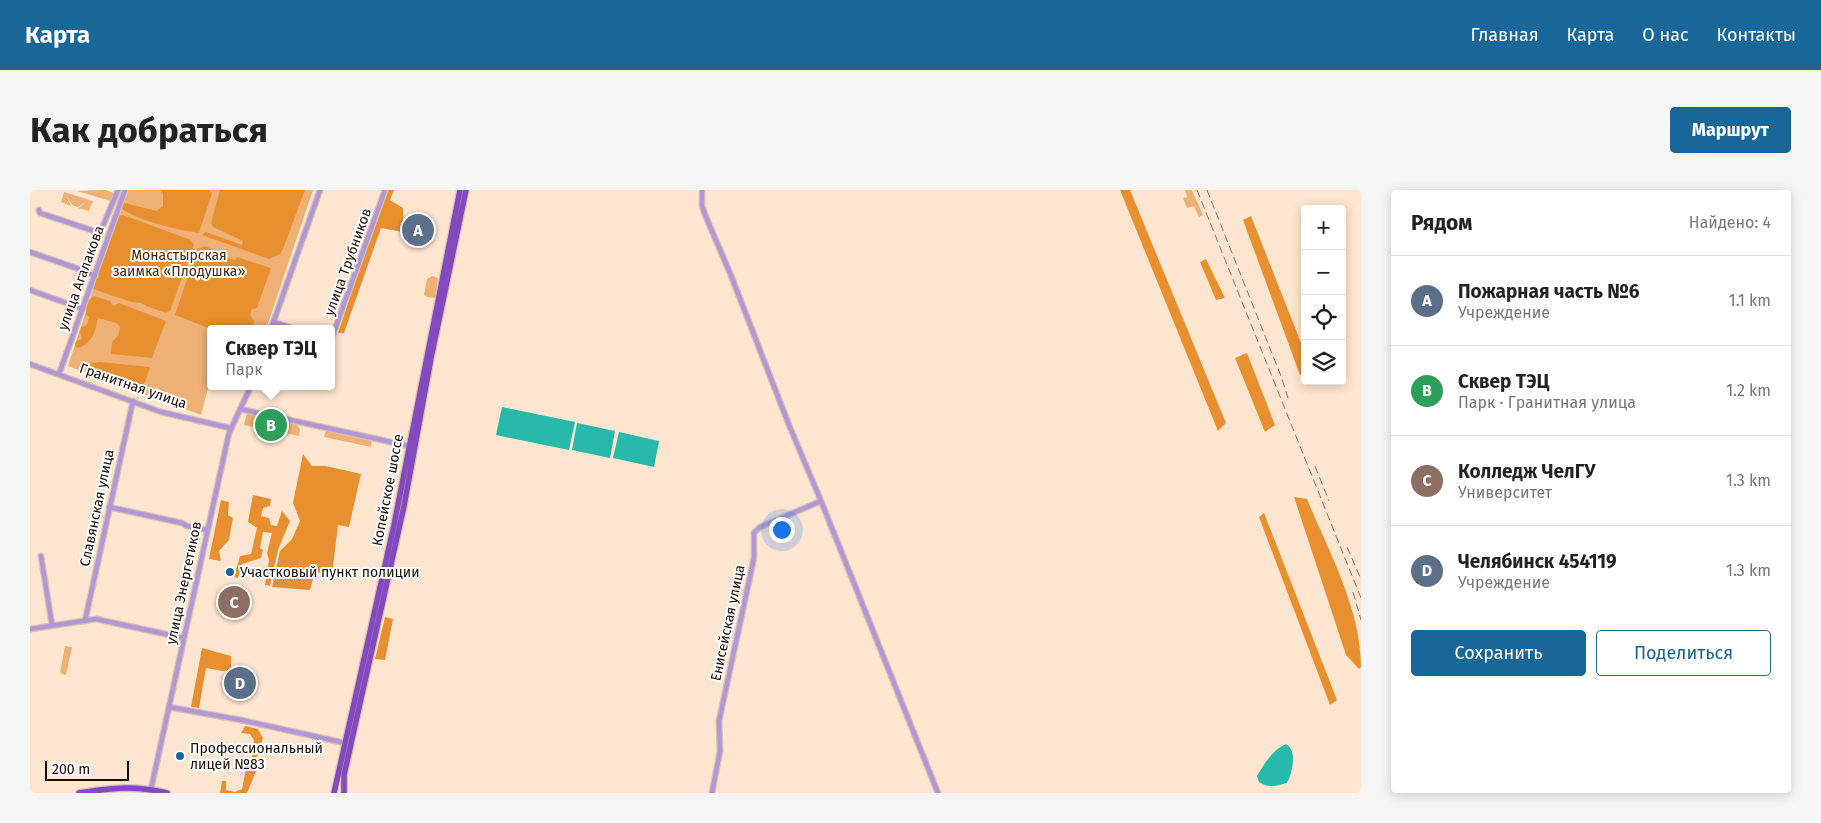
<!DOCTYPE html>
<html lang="ru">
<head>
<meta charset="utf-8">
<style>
	:root { --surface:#fff; --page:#f6f6f6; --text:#222; --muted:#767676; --line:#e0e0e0; --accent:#196699 }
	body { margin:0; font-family:"Fira Sans",sans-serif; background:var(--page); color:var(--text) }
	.controls { position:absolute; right:15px; top:15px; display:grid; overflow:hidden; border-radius:5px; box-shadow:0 2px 12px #0003 }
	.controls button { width:45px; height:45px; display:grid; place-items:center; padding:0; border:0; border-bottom:1px solid var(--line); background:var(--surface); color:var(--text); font:25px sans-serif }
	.scale { position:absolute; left:15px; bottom:12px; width:84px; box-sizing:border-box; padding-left:5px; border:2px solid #150901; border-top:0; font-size:14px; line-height:18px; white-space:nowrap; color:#150901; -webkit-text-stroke:4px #fff; paint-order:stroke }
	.you { position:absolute; left:751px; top:339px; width:18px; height:18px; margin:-12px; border:4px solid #fff; border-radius:50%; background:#1a73e8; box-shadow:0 0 0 8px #1a73e833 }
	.badge { display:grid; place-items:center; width:32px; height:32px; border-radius:50%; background:var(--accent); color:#fff; font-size:16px; font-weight:700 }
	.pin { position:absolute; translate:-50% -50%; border:2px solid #fff; box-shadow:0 1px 5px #0006 }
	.popup { position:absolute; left:177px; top:135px; width:128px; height:65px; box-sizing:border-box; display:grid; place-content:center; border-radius:5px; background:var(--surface); filter:drop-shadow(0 1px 4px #0005); font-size:16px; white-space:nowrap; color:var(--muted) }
	.popup b { font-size:19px; color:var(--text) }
	.popup::after { content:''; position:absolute; left:50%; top:100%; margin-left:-10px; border:10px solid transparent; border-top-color:var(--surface) }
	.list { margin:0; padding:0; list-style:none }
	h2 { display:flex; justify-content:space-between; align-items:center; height:65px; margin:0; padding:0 20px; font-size:21px }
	h2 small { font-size:16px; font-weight:400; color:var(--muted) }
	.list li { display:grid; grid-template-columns:32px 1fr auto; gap:15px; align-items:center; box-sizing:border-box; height:90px; padding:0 20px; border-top:1px solid var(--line) }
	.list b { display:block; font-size:19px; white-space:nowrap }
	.list p { margin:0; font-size:16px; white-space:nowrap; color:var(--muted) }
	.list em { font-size:16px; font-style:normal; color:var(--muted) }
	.actions { display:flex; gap:10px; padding:15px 20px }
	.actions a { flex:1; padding:11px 0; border:1px solid var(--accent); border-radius:5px; text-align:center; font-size:18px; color:var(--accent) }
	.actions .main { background:var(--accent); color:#fff }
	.icon { flex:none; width:28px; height:28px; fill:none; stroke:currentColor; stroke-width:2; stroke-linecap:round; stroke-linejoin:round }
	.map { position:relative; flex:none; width:1331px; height:603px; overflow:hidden; border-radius:5px }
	header { display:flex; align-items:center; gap:30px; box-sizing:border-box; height:70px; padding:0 25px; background:var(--accent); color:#fff }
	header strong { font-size:24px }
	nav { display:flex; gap:28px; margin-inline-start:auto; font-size:18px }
	.intro { display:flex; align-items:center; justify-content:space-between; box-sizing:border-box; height:120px; padding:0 30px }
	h1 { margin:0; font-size:35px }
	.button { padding:12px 22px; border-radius:5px; background:var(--accent); color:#fff; font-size:18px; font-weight:700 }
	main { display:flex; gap:30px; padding:0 30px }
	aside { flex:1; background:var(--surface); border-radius:5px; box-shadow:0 2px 12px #0003 }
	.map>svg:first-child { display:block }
	.green { fill:#efb076 }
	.forest { fill:#e89030 }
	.water { fill:#27b9a9 }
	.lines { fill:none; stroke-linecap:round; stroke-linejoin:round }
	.minor-casing { stroke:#d8c2af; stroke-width:7 }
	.major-casing { stroke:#d8c2af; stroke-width:8 }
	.minor { stroke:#b197d6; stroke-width:4.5 }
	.major { stroke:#834abe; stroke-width:5.5 }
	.rail { stroke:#8a7869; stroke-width:1; stroke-dasharray:8 4; stroke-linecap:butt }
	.poi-dot { fill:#196699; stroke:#fff; stroke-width:2 }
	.labels { text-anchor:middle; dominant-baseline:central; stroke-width:4; stroke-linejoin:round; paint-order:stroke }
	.park-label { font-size:14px; fill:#492700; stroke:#fff }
	.street-label { font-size:14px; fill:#150901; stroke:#fff }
	.poi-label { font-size:14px; fill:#150901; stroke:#fff; text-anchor:start }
</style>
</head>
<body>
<header>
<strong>Карта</strong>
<nav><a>Главная</a><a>Карта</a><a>О нас</a><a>Контакты</a></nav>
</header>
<div class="intro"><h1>Как добраться</h1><a class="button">Маршрут</a></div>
<main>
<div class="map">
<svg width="1331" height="603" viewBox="0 0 1331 603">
	<rect width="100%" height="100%" fill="#fde5d0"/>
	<path class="green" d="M75,0L84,3L81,11L47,1Z
		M96,0H283L236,139H181V194H179L171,225L38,176Z
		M1155,0H1162L1173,25L1169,27L1164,16L1157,18L1153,8L1157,7Z
		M34,2L63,11L59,21L48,18L58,11L48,17L42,15L36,5L41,16L31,12Z
		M402,86L408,88L405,108L397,107L394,105L397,89Z
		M217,223L266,234L270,239L269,246L214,235Z
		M296,240L342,251L341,257L294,247Z
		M35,456L42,457L36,485L30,483Z"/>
	<path class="forest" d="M131,0H179L182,3L169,43C148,40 108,31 91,18L94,13L127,21L133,16V4Z
		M190,0H275L253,59L250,64L239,69L172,45L176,42L212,55L213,51L183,37L181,33Z
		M356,0H364L360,10L373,18V42L351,38L314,143H308Z
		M1090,0H1100L1196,233L1188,241Z
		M93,25L161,50L164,55L140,121L136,123L116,116L111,113L101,112L63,99L87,26Z
		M1221,26L1275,163V185H1270L1213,30Z
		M175,56C186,60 196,68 205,70L207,67L210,68L241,78L227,118L222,119L220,125L224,131L222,139H181L145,125L167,59Z
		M1176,69L1195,108L1186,110L1170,72Z
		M64,106L80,111L83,116L89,113L136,131L122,168L81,164L82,152L88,146L90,137L86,133L68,128C65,143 62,154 47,158L45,155L46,151L52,149L50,142L51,137L57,135L59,127L56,125V112Z
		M1217,163L1245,235L1235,242L1205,168Z
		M70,172L120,177L115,192L112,196L64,179L57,174Z
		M273,264L282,276H296L331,284L319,337L308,335L302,385L285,382L280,400L242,397L250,361L262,349L270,331L263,313Z
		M223,305L241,309L240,316L233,318L231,326L239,328L241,335L247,336L252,321L260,331L248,360L240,396L235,395L239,370L237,363L242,343L233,342L230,358L233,360L231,368L212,374L208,388L204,387L210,366L221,364L227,338L218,332Z
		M1264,307L1277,309C1299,362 1331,419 1331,477L1329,479L1316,465Z
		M191,310L199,312L198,325L203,328L199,350L189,361L191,371L179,369Z
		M1234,323L1307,510L1300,515L1229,327Z
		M355,427L363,429L355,470L345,469Z
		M172,458L201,466V480L192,481L176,478L169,518L161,517Z
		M215,536L228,539L233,548L226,569L222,567L224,550L220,544L211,543Z
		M218,569L222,570L227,579L217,603H190L192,591H196V600L205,602L212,599Z"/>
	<path class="water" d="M472,217L545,232L539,260L466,245Z
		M547,233L585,241L580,268L542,260Z
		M589,242L629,251L624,277L583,268Z
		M1256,554C1268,561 1262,583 1257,593C1247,596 1237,598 1229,592L1227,586C1235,573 1242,560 1256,554Z"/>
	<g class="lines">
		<g class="minor-casing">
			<path id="minor" d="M672,0V16L676,27L702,88L759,235L791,311L908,603
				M9,20L10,23L70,43L88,0
				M0,62L46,78L65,86
				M0,100L53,119
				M243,132L265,139
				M241,139L290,0
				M301,150L355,0
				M0,174L131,222L200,238
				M29,184L95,0
				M210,219L379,256
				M79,317L152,333L157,336L177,340
				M11,366L22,435
				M55,431L103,211
				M0,439L66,429L154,448
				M139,517L211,530L315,553
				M121,599L199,243L221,196
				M682,603L690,561L689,531L724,368V343L730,337L791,311"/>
		</g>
		<g class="major-casing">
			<path id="major" d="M49,603C84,598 102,595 137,603
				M304,603L364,335L430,0
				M314,603V585L374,316L401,168L436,0"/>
		</g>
		<use href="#minor" class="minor"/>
		<use href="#major" class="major"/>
		<path class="rail" d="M1167,0L1331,408
			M1177,0L1251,186L1258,208
			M1285,276L1299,311
			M1317,357L1331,389
			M1323,402L1331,430"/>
	</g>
	<g class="poi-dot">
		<circle cx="200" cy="382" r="5"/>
		<circle cx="150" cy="566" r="5"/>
	</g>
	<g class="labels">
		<g class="park-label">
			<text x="149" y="65">Монастырская<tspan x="149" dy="16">заимка «Плодушка»</tspan></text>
		</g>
		<g class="street-label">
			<text transform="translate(318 72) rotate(-70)">улица Трубников</text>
			<text transform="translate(51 88) rotate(-70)">улица Агалакова</text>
			<text transform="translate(103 196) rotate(19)">Гранитная улица</text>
			<text transform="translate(358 300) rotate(-79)">Копейское шоссе</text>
			<text transform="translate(67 318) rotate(-78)">Славянская улица</text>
			<text transform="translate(154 393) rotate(-78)">улица Энергетиков</text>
			<text transform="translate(698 433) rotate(-78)">Енисейская улица</text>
		</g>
		<g class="poi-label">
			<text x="210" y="382">Участковый пункт полиции</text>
			<text x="160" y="558">Профессиональный<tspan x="160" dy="16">лицей №83</tspan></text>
		</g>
	</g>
</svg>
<div class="controls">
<button>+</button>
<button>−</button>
<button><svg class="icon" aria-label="locate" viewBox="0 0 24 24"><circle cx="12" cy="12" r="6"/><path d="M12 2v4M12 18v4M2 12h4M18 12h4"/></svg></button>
<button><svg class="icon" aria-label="layers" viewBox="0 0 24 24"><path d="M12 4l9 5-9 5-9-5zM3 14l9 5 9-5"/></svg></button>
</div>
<div class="scale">200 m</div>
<div class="you"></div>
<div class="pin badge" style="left:388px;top:40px;background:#5c6f8a">A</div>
<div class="pin badge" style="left:241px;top:235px;background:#2e9e5b">B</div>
<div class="popup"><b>Сквер ТЭЦ</b>Парк</div>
<div class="pin badge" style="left:204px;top:412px;background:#8d6e63">C</div>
<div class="pin badge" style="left:210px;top:493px;background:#5c6f8a">D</div>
</div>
<aside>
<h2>Рядом<small>Найдено: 4</small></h2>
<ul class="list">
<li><span class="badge" style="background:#5c6f8a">A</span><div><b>Пожарная часть №6</b><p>Учреждение</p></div><em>1.1 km</em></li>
<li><span class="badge" style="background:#2e9e5b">B</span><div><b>Сквер ТЭЦ</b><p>Парк · Гранитная улица</p></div><em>1.2 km</em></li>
<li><span class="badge" style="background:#8d6e63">C</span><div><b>Колледж ЧелГУ</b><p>Университет</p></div><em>1.3 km</em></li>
<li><span class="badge" style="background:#5c6f8a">D</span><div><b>Челябинск 454119</b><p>Учреждение</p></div><em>1.3 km</em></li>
</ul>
<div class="actions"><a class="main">Сохранить</a><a>Поделиться</a></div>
</aside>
</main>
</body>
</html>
